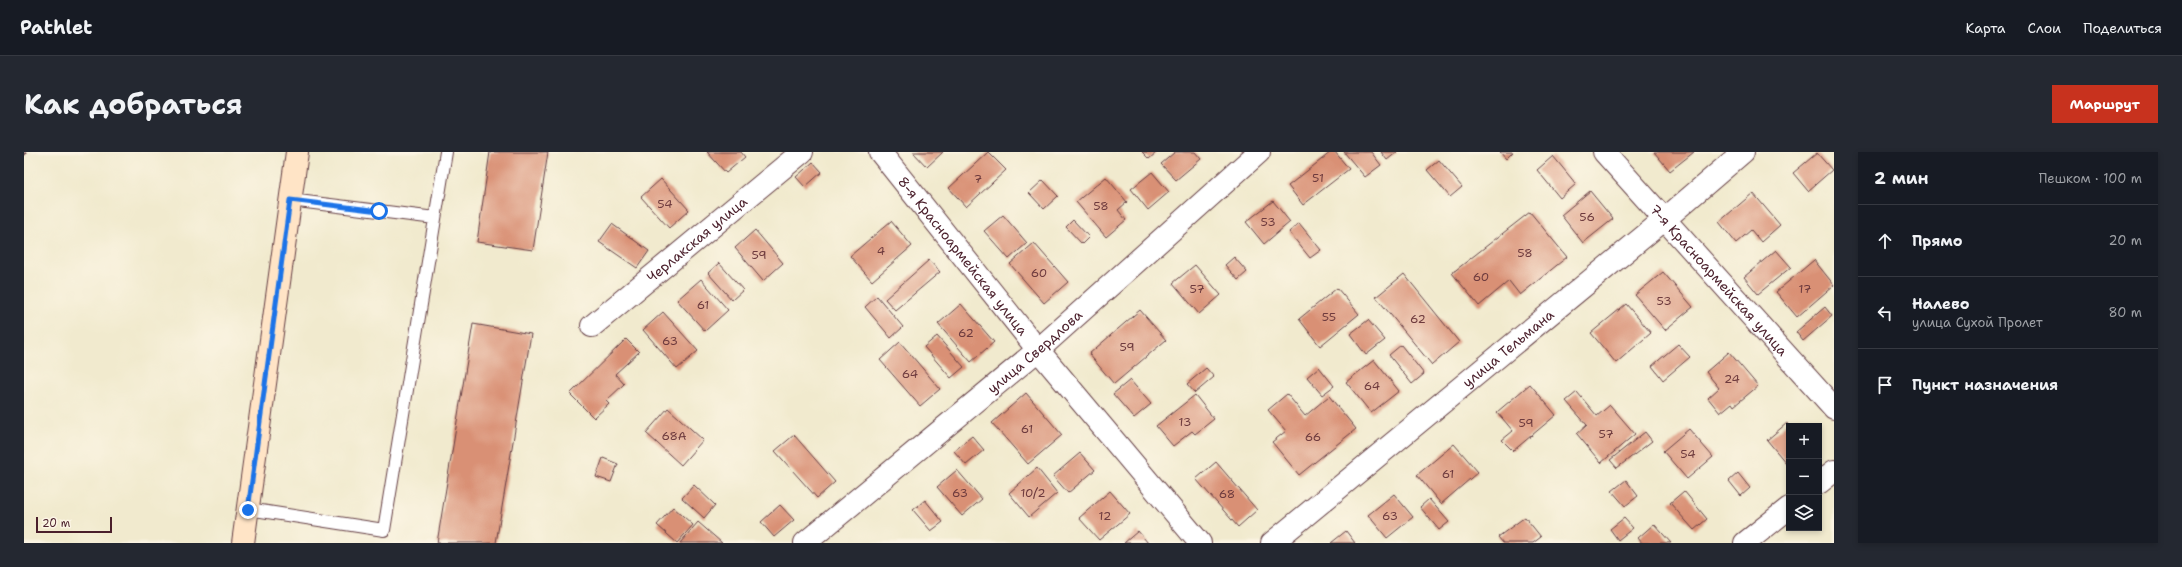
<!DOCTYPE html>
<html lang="ru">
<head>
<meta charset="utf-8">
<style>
	:root { --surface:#171b24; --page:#242831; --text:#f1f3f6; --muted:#9ea1a6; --line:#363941; --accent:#c8321e }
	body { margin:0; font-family:"Shantell Sans",sans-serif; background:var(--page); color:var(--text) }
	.controls { position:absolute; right:12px; bottom:12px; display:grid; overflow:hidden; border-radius:0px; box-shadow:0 2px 6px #0003 }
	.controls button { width:36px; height:36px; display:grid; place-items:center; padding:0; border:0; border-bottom:1px solid var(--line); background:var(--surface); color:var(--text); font:20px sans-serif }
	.scale { position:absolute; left:12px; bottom:10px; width:76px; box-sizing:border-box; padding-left:4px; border:2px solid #4a1f2b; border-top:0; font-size:11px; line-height:14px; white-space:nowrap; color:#4a1f2b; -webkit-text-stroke:3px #fcf5e5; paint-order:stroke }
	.stop { position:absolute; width:12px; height:12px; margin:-9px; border:3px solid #1a73e8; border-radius:50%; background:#fff }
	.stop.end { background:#1a73e8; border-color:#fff; box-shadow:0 1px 4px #0008 }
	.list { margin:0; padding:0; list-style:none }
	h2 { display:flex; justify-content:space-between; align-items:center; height:52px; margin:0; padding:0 16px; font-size:17px }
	h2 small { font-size:13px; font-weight:400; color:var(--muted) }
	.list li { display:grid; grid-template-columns:26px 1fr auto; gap:12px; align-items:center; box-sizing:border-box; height:72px; padding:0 16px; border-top:1px solid var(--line) }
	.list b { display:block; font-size:15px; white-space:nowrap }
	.list p { margin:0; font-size:13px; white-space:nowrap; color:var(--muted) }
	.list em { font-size:13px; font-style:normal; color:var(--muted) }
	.icon { flex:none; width:22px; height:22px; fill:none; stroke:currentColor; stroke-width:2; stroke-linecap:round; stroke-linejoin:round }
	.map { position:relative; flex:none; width:1810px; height:391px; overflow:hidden; border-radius:0px }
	header { display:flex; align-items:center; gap:24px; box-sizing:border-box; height:56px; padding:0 20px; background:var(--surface); border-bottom:1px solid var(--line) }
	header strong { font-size:19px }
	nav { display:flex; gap:22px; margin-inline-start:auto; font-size:14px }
	.intro { display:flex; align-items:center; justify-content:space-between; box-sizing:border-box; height:96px; padding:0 24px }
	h1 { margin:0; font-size:28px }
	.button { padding:10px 18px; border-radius:0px; background:var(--accent); color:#fff; font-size:14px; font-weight:700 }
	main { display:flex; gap:24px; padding:0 24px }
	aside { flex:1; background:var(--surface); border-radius:0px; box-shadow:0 2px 6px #0003 }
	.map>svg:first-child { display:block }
	.building { fill:#d99075 }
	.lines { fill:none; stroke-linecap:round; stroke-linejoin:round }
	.lane-casing { stroke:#633d43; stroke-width:14 }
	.street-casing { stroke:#633d43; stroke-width:24 }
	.secondary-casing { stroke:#633d43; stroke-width:24 }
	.path { stroke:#633d43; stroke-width:2.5; stroke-dasharray:3 3; stroke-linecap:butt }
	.lane { stroke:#fff; stroke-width:12 }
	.street { stroke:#fff; stroke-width:22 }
	.secondary { stroke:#ffe4c6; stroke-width:22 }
	.route { stroke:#1a73e8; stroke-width:5 }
	.labels { text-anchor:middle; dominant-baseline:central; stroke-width:3.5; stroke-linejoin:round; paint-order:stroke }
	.number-label { font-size:12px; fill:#6e3b3e }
	.street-label { font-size:14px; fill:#4a1f2b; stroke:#fcf5e5 }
</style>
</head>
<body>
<header>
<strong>Pathlet</strong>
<nav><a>Карта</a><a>Слои</a><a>Поделиться</a></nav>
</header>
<div class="intro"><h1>Как добраться</h1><a class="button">Маршрут</a></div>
<main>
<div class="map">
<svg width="1810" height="391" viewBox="0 0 1810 391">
	<rect width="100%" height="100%" fill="#fcf5e5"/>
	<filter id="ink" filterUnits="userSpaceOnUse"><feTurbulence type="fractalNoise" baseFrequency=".025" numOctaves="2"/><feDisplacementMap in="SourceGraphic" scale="8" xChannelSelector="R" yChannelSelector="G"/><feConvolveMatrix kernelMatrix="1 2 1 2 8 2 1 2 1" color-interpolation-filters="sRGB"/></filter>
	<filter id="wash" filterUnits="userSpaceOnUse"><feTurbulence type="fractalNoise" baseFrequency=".012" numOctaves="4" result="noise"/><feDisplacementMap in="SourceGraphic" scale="16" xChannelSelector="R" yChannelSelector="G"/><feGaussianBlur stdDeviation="0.9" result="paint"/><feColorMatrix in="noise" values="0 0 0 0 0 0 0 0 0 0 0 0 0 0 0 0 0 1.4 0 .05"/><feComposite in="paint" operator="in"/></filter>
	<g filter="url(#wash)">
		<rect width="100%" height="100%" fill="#f1eace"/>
		<g id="blocks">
			<path class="building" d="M466,0H524L509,98L453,90Z
				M683,0H717L721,5L702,21Z
				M889,0H919L903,15Z
				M964,0L982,18L942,55L925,36Z
				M1118,0H1133L1125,7Z
				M1151,0H1171L1177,7L1152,28L1137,12Z
				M1307,0H1311L1325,17L1279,53L1264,34Z
				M1320,0H1347L1357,13L1341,25Z
				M1357,0H1373L1363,8Z
				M1476,0H1489L1482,7Z
				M1630,0H1670L1646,19Z
				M1793,1L1808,18L1784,39L1769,21Z
				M1529,4L1552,32L1536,46L1513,18Z
				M1415,8L1438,35L1426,45L1403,18Z
				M789,10L798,20L781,35L772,25Z
				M1128,20L1145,40L1124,58L1107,37Z
				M1082,25L1103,50L1094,58L1102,68L1082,85L1052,50Z
				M637,27L665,58L645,76L617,45Z
				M1019,28L1034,44L1020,57L1005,41Z
				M1566,39L1589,67L1559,91L1537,63Z
				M1729,41L1756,73L1737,90L1727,78L1712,91L1695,70Z
				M1249,49L1266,70L1240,92L1222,70Z
				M1506,60L1543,105L1496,143L1485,129L1455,154L1428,121Z
				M979,63L1003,91L985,107L960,79Z
				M1049,68L1065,85L1058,92L1042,75Z
				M867,69L888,94L848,129L826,104Z
				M1275,71L1297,98L1286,106L1265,80Z
				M588,72L625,99L613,116L575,90Z
				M731,78L759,111L739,129L711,96Z
				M1010,91L1044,130L1020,151L986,112Z
				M1752,98L1767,115L1734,142L1720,125Z
				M1210,105L1223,120L1214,128L1201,113Z
				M905,108L916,120L871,158L861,147Z
				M1790,108L1810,133L1773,165L1752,140Z
				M695,111L719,138L708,148L684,121Z
				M1171,113L1197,143L1175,162L1149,131Z
				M1639,120L1669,155L1641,178L1611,143Z
				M1380,122L1435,190L1408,213L1352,145Z
				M677,127L704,158L681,179L653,148Z
				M1313,136L1335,162L1296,194L1275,167Z
				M853,144L879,175L867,186L841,155Z
				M937,152L970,190L947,210L914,172Z
				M1602,152L1627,181L1592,211L1567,181Z
				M1801,155L1808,164L1779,189L1772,180Z
				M1116,158L1142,188L1090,232L1065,202Z
				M639,160L674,199L653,217L619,178Z
				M1344,168L1361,188L1342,203L1326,182Z
				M449,172L507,182L472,391H413Z
				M913,184L940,215L927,226L900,195Z
				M602,187L615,200L591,222L600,232L582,249L585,252L570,266L546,242Z
				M876,190L916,237L896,254L856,208Z
				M1654,192L1666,205L1639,228L1628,214Z
				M1377,193L1400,222L1388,232L1365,203Z
				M1705,200L1734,234L1710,254L1708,251L1696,261L1684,246L1695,236L1682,220Z
				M1350,208L1375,239L1347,261L1322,230Z
				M1295,215L1310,234L1298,243L1283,225Z
				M1182,216L1190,225L1171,241L1163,232Z
				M1106,228L1127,252L1110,266L1089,242Z
				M1506,232L1532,263L1489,299L1478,288L1489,279L1473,260Z
				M1553,240L1573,264L1586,253L1611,282L1577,311L1553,282L1563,273L1542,249Z
				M1002,241L1038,283L1004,312L968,271Z
				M1263,242L1281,264L1305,244L1332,277L1275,323L1248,290L1262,279L1244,258Z
				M1171,243L1190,267L1171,282L1168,279L1149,294L1132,274Z
				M644,256L679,288L657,313L622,281Z
				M1763,271L1765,274V309L1762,311L1743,288Z
				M1665,277L1689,305L1663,327L1639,299Z
				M1621,280L1628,289L1593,316L1586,308Z
				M770,283L811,330L793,346L751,299Z
				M948,284L960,298L942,313L930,299Z
				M1430,292L1454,320L1417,352L1393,323Z
				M1056,301L1071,318L1044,341L1029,324Z
				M579,306L594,312L587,330L572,325Z
				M1192,310L1233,358L1214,375L1172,327Z
				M1013,316L1033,341L1005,365L985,341Z
				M933,318L958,347L938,364L913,335Z
				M1714,321L1726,336L1717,344L1705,329Z
				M1602,328L1614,344L1601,354L1588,339Z
				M670,333L691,353L680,366L658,346Z
				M1086,339L1106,362L1075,388L1055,366Z
				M1660,339L1683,367L1670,378L1646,351Z
				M1370,342L1389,365L1363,386L1344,363Z
				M1405,347L1425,370L1415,378L1396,355Z
				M901,348L919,370L907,379L889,358Z
				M756,353L770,368L750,385L737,370Z
				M649,355L669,373L653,391L633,373Z
				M1501,365L1517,385L1509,391H1479L1474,385Z
				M1600,366L1609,376L1594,388L1586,377Z
				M674,370L698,391H656Z
				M1630,372L1647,391H1618L1614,386Z
				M1114,379L1124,391H1100Z
				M1322,379L1331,391H1307Z"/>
		</g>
	</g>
	<g filter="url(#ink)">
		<use href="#blocks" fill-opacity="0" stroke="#633d43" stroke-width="1"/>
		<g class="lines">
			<g class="lane-casing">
				<path id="lane" d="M266,48L411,66
					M224,357L360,378L422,0"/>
			</g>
			<g class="street-casing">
				<g id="street">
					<path id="s1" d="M856,0L1014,198L1176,391"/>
					<path id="s2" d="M1580,0L1810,256"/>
					<path id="s3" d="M568,174L778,0"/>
					<path d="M1795,331L1810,319"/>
					<path id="s4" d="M781,391L1014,198L1235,0"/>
					<path id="s5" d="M1248,391L1641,67L1719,0"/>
					<path d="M1721,391L1765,356"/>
				</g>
			</g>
			<g class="secondary-casing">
				<path id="secondary" d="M219,391L273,0"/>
			</g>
			<path class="path" d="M0,3L2,0"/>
			<use href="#lane" class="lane"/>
			<use href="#street" class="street"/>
			<use href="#secondary" class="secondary"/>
		</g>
	</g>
	<g class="lines" filter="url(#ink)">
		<path class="route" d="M224,358L266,48L355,59"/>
	</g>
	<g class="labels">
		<g class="number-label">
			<text x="1294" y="26">51</text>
			<text x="954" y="27">7</text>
			<text x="641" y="52">54</text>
			<text x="1077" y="54">58</text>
			<text x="1563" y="65">56</text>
			<text x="1244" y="70">53</text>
			<text x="857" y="99">4</text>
			<text x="1501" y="101">58</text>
			<text x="735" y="103">59</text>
			<text x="1015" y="121">60</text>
			<text x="1457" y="125">60</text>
			<text x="1173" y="137">57</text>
			<text x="1781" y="137">17</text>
			<text x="1640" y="149">53</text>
			<text x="679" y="153">61</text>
			<text x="1305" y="165">55</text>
			<text x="1394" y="167">62</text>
			<text x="942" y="181">62</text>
			<text x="646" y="189">63</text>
			<text x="1103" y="195">59</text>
			<text x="886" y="222">64</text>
			<text x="1708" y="227">24</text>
			<text x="1348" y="234">64</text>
			<text x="1161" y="270">13</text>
			<text x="1502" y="271">59</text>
			<text x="1003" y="277">61</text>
			<text x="1582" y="282">57</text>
			<text x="650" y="284">68А</text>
			<text x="1289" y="285">66</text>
			<text x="1664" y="302">54</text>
			<text x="1424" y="322">61</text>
			<text x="936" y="341">63</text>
			<text x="1009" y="341">10/2</text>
			<text x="1203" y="342">68</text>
			<text x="1081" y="364">12</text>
			<text x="1366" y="364">63</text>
		</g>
		<g class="street-label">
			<text stroke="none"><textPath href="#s3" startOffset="136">Черлакская улица</textPath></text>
			<text stroke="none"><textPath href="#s1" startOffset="133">8-я Красноармейская улица</textPath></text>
			<text stroke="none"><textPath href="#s2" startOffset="172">7-я Красноармейская улица</textPath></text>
			<text stroke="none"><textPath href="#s5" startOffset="306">улица Тельмана</textPath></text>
			<text stroke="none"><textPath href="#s4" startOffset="299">улица Свердлова</textPath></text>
		</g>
	</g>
</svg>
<div class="controls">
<button>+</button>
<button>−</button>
<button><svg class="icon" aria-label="layers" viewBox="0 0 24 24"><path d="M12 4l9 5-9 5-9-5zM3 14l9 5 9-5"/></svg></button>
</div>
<div class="scale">20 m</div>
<div class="stop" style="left:355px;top:59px"></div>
<div class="stop end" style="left:224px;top:358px"></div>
</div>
<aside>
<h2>2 мин<small>Пешком · 100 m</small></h2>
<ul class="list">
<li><svg class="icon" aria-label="ahead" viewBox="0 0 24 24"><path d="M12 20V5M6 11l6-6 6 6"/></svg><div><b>Прямо</b></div><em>20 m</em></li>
<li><svg class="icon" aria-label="left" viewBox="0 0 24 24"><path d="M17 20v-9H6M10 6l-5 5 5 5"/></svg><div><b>Налево</b><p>улица Сухой Пролет</p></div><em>80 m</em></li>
<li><svg class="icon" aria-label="arrive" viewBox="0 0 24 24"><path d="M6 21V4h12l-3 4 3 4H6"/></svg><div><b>Пункт назначения</b></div></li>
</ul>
</aside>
</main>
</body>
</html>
